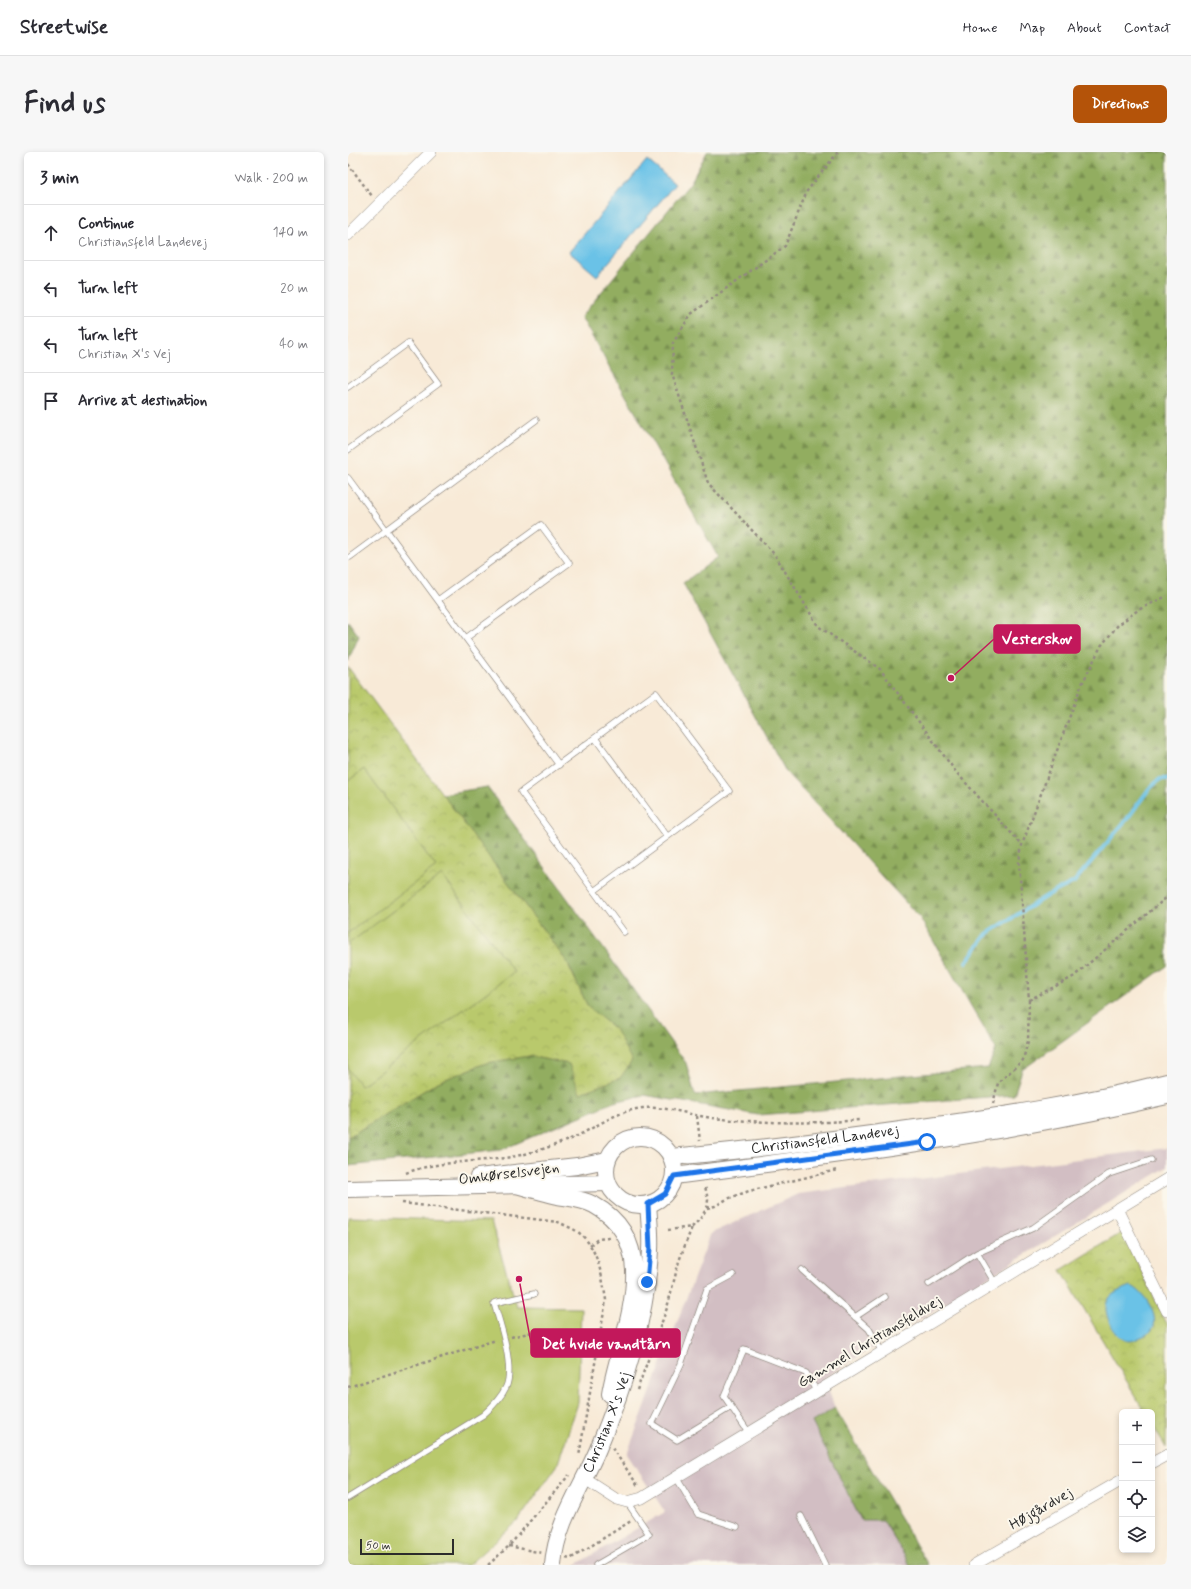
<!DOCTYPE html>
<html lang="en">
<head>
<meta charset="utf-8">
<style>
	:root { --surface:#fff; --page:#f7f7f7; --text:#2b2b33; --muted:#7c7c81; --line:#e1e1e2; --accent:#b45309 }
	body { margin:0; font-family:Mynerve,sans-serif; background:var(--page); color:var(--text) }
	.controls { position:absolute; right:12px; bottom:12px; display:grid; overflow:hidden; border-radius:6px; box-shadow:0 2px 6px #0003 }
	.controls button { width:36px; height:36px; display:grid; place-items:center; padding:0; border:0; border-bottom:1px solid var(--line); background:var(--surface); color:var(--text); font:20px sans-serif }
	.scale { position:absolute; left:12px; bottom:10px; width:94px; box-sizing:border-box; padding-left:4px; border:2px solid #2b2b2b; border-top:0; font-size:11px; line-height:14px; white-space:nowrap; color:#2b2b2b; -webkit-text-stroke:3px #fbf7ec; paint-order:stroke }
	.stop { position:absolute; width:12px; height:12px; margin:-9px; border:3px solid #1a73e8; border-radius:50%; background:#fff }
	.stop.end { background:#1a73e8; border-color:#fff; box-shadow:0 1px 4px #0008 }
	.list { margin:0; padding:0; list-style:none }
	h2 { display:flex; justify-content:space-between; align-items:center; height:52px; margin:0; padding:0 16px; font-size:17px }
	h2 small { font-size:13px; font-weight:400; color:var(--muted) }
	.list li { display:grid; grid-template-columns:26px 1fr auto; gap:12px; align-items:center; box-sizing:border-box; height:56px; padding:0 16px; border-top:1px solid var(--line) }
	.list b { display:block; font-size:15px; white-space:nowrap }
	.list p { margin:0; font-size:13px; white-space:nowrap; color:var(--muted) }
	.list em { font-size:13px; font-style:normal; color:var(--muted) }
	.icon { flex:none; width:22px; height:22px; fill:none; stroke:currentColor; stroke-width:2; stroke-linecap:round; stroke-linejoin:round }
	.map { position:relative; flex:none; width:819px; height:1413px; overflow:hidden; border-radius:6px }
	header { display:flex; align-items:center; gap:24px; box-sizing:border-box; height:56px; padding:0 20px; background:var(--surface); border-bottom:1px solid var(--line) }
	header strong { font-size:19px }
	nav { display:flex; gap:22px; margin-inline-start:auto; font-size:14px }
	.intro { display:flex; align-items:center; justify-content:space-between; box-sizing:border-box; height:96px; padding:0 24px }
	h1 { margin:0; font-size:28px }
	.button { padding:10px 18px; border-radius:6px; background:var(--accent); color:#fff; font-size:14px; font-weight:700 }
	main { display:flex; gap:24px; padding:0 24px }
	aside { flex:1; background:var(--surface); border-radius:6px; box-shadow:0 2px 6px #0003 }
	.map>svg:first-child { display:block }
	.industrial { fill:#d2bec3 }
	.forest { fill:url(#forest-firs); stroke:#5e6c46 }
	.park { fill:url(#park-crowns); stroke:#727a4c }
	.garden { fill:#b9c96c; stroke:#727a4c }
	.water { fill:#6ac2e7; stroke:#4a7689 }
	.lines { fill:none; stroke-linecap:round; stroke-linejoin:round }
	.stream { stroke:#6ac2e7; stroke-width:4 }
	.lane-casing { stroke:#928a81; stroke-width:7 }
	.street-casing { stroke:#928a81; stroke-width:12 }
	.secondary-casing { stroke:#928a81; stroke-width:18 }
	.path { stroke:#928a81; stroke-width:2.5; stroke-dasharray:3 3; stroke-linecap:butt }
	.lane { stroke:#fff; stroke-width:5.5 }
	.street { stroke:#fff; stroke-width:11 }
	.secondary { stroke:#fff; stroke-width:16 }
	.route { stroke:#1a73e8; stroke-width:5 }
	.labels { text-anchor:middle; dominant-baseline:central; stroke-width:4; stroke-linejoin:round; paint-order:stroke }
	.street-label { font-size:15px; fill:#2b2b2b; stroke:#fbf7ec }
	.leader { fill:none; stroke:#c2185b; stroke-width:1.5 }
	.callout-dot { fill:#c2185b; stroke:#fbf7ec; stroke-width:1.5 }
	.callout { fill:#c2185b; stroke:#c2185b; stroke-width:1.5 }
	.callout-label { font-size:16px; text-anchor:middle; font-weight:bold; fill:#fff }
</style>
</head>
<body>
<header>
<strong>Streetwise</strong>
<nav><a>Home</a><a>Map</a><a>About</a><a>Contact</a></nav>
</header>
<div class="intro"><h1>Find us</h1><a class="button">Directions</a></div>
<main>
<aside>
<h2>3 min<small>Walk · 200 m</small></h2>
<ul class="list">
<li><svg class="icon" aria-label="ahead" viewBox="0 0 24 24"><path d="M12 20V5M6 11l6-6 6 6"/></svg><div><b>Continue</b><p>Christiansfeld Landevej</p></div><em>140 m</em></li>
<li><svg class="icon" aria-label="left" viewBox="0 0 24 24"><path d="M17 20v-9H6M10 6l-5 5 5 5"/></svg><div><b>Turn left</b></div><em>20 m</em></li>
<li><svg class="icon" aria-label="left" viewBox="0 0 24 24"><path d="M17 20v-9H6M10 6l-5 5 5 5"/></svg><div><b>Turn left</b><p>Christian X's Vej</p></div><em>40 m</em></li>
<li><svg class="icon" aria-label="arrive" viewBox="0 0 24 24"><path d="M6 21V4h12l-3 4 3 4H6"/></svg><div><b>Arrive at destination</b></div></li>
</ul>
</aside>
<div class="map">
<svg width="819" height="1413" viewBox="0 0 819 1413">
	<defs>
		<pattern id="forest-firs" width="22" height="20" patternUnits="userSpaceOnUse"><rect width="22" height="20" fill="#92ad60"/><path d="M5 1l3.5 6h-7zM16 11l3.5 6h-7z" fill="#778d4f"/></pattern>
		<pattern id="park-crowns" width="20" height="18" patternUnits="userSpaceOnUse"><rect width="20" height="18" fill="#b9c96c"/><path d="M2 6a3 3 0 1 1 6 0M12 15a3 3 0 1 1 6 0" fill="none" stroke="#9fad5e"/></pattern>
	</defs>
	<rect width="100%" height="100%" fill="#fbf7ec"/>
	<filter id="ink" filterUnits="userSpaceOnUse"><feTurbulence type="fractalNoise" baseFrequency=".025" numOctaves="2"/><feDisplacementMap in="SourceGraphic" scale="8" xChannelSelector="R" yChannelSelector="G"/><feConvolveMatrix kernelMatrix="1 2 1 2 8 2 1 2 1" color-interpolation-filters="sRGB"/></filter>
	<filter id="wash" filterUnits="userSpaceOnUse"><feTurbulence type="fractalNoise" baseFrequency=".012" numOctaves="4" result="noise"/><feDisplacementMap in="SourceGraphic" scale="16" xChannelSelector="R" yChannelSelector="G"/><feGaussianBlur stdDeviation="0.9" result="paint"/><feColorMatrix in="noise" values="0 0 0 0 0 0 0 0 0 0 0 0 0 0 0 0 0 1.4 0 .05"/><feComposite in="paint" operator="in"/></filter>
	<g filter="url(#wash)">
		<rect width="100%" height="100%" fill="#f8ead7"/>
		<path class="industrial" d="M819,996V1015L476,1226L487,1256L465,1270L535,1368L562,1413H227L317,1360L279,1302L363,1081L450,1042Z"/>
		<path class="forest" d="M359,0H819V814L674,918L666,943L410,963L296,943L266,950L153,998L0,1014V985L90,930L138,911L181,904L221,912L267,877L240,855L219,810L94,642L139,635L338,911L347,943L640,916L648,897L572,766L438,620L335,431L370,405L233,165L343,30Z
			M0,469L11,484L0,509Z
			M487,1256L580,1413H562L535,1368H513L464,1270Z"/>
		<path class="park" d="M0,515L219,810L240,855L267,877L284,909L272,926L232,941L221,912L181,904L138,911L90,930L0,985Z
			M775,1080L819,1172L818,1296L804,1272V1260H797L713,1118Z"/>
		<path class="garden" d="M16,617L88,715L0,781V629Z
			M94,723L166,820L13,934L0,917V792Z
			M0,1065L143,1069L169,1155L233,1156L230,1251L209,1314L170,1369L120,1413H0Z"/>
		<path class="water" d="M299,8L327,32L249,124L221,100Z
			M783,1134C795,1138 812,1164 805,1176C803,1181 798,1183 793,1185C789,1187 786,1189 781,1189C768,1188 754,1162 759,1150C763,1140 774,1138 783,1134Z"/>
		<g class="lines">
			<path class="stream" d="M618,810L639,782L700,743L726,730L779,667L801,637L812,627H819"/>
		</g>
	</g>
	<g filter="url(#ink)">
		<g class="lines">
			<g class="lane-casing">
				<path id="lane" d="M0,235L60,191L90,232L0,298
					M0,326L211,613
					M2,405L188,268
					M90,448L193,373L221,411L118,486
					M247,586L319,684
					M246,739L381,639L308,541L173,640L276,780
					M629,1101L685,1076L761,1022L803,1008
					M454,1118L521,1177L534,1200
					M581,1132L629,1101L647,1131
					M507,1165L537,1145
					M383,1255L329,1288L304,1272L333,1212L359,1137L385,1123
					M401,1281L376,1244L396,1197L458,1221L469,1240
					M328,1325L350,1362L389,1375
					M0,1346L135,1263C144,1255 153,1246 158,1235C167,1215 152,1171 146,1151L186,1142
					M453,1364L477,1413
					M248,1413L301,1382L279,1350"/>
			</g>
			<g class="street-casing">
				<path id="street" d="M0,83L83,0
					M769,1057L819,1159
					M804,1311L819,1303
					M237,1327L268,1347L279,1350L294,1346L819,1027
					M626,1413L774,1328"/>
			</g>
			<g class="secondary-casing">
				<g id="secondary">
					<circle cx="292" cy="1019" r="34"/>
					<path id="s1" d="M323,1005C403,998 481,988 560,977C647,965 734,952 819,930"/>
					<path d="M326,1024C491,1003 657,982 819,944"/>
					<path d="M130,1025L229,1014L259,1008"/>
					<path d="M169,1033C183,1037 197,1041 210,1044C222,1046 235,1047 246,1053C319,1093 272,1182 262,1242"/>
					<path d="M0,1037L260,1031"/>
					<path id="s2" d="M205,1413C208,1371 234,1335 250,1297C276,1235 299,1166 302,1098C303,1083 301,1067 300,1052"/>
				</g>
			</g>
			<path class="path" d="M490,0L459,39L437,94L343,162L325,191L324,222L360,331L427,403L470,474L532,517L608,620L674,693
				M0,12L24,44
				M681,848L725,825L819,745
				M645,952L650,931L675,908L680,889L681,848L671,710L674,693L733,534L753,494L770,473L790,458L819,444
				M349,964L352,989
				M58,1021C91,1008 128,1011 163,1005C180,1002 199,996 215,990C243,980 265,959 295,956C319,954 341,963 364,966C413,971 463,972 512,968
				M54,1051L210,1070C216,1073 224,1076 230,1080C250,1095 254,1124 258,1148L231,1304
				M359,1056L367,1054L379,1047L401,1039L489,1018
				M320,1078L344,1075L352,1067L359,1056L360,1048L357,1034
				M242,1093L250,1087L261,1086
				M163,1185L194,1178L252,1181
				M0,1235L148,1188
				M289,1238L319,1156L331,1109L344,1075
				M264,1296L291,1335
				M161,1394L194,1401
				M218,1406L222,1407L283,1369
				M140,1413L161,1394L221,1323"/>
			<use href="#lane" class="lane"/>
			<use href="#street" class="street"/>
			<use href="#secondary" class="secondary"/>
		</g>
	</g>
	<g class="lines" filter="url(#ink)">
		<path class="route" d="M299,1130L302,1097L300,1052L317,1042L326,1024L579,990"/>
	</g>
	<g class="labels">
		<g class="street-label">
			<text stroke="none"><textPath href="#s1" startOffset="155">Christiansfeld Landevej</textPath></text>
			<text transform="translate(161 1022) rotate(-7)">Omkørselsvejen</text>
			<text transform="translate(522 1190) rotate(-31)">Gammel Christiansfeldvej</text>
			<text stroke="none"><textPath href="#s2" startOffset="153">Christian X's Vej</textPath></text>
			<text transform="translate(693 1357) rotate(-30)">Højgårdvej</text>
		</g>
	</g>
	<path class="leader" d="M603 526L646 487M171 1127L183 1191"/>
	<g class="callout-dot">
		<circle cx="603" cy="526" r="4"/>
		<circle cx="171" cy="1127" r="4"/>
	</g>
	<g class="callout">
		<rect x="646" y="473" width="86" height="28" rx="4"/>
		<rect x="183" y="1177" width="149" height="28" rx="4"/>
	</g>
	<g class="callout-label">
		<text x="689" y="492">Vesterskov</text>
		<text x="258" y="1197">Det hvide vandtårn</text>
	</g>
</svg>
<div class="controls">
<button>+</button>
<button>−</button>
<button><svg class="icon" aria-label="locate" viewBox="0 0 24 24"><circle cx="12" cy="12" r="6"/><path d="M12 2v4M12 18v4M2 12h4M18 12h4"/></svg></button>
<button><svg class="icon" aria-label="layers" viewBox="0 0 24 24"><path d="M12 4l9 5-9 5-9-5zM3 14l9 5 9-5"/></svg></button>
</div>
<div class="scale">50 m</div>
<div class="stop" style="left:579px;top:990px"></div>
<div class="stop end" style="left:299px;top:1130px"></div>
</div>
</main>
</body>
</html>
